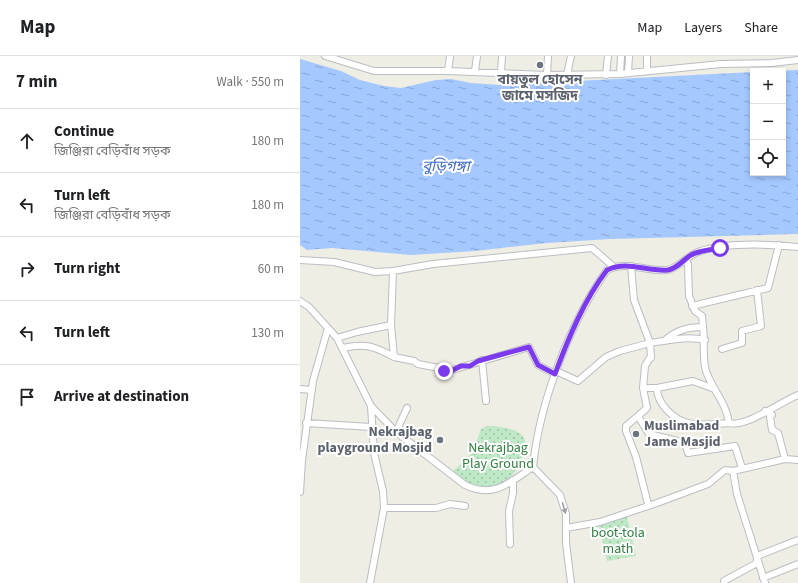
<!DOCTYPE html>
<html lang="en">
<head>
<meta charset="utf-8">
<style>
	:root { --surface:#fff; --page:#f6f6f6; --text:#202124; --muted:#757577; --line:#e0e0e0 }
	body { margin:0; font-family:"Source Sans 3","Noto Sans Bengali",sans-serif; background:var(--page); color:var(--text) }
	.controls { position:absolute; right:12px; top:12px; display:grid; overflow:hidden; border-radius:0px; box-shadow:0 2px 6px #0003 }
	.controls button { width:36px; height:36px; display:grid; place-items:center; padding:0; border:0; border-bottom:1px solid var(--line); background:var(--surface); color:var(--text); font:20px sans-serif }
	.stop { position:absolute; width:12px; height:12px; margin:-9px; border:3px solid #7c3aed; border-radius:50%; background:#fff }
	.stop.end { background:#7c3aed; border-color:#fff; box-shadow:0 1px 4px #0008 }
	.list { margin:0; padding:0; list-style:none }
	h2 { display:flex; justify-content:space-between; align-items:center; height:52px; margin:0; padding:0 16px; font-size:17px }
	h2 small { font-size:13px; font-weight:400; color:var(--muted) }
	.list li { display:grid; grid-template-columns:26px 1fr auto; gap:12px; align-items:center; box-sizing:border-box; height:64px; padding:0 16px; border-top:1px solid var(--line) }
	.list b { display:block; font-size:15px; white-space:nowrap }
	.list p { margin:0; font-size:13px; white-space:nowrap; color:var(--muted) }
	.list em { font-size:13px; font-style:normal; color:var(--muted) }
	.icon { flex:none; width:22px; height:22px; fill:none; stroke:currentColor; stroke-width:2; stroke-linecap:round; stroke-linejoin:round }
	.map { position:relative; flex:none; width:498px; height:527px; overflow:hidden }
	header { display:flex; align-items:center; gap:24px; box-sizing:border-box; height:56px; padding:0 20px; background:var(--surface); border-bottom:1px solid var(--line) }
	header strong { font-size:19px }
	nav { display:flex; gap:22px; margin-inline-start:auto; font-size:14px }
	main { display:flex }
	aside { flex:1; background:var(--surface) }
	.map>svg:first-child { display:block }
	.park { fill:url(#park-dots) }
	.water { fill:url(#water-ripples) }
	.lines { fill:none; stroke-linecap:round; stroke-linejoin:round }
	.minor-casing { stroke:#bbbdc3; stroke-width:8 }
	.minor { stroke:#fff; stroke-width:6 }
	.oneway { fill:#9d9ea3 }
	.route { stroke:#7c3aed; stroke-width:5 }
	.worship-dot { fill:#6b7280; stroke:#fff; stroke-width:1.5 }
	.labels { text-anchor:middle; dominant-baseline:central; stroke-width:4; stroke-linejoin:round; paint-order:stroke }
	.worship-label { font-size:14px; font-weight:bold; fill:#5b616d; stroke:#fff }
	.park-label { font-size:14px; fill:#308141; stroke:#fff }
	.water-label { font-size:15px; font-style:italic; fill:#406cc9; stroke:#fff }
</style>
</head>
<body>
<header>
<strong>Map</strong>
<nav><a>Map</a><a>Layers</a><a>Share</a></nav>
</header>
<main>
<aside>
<h2>7 min<small>Walk · 550 m</small></h2>
<ul class="list">
<li><svg class="icon" aria-label="ahead" viewBox="0 0 24 24"><path d="M12 20V5M6 11l6-6 6 6"/></svg><div><b>Continue</b><p>জিঞ্জিরা বেড়িবাঁধ সড়ক</p></div><em>180 m</em></li>
<li><svg class="icon" aria-label="left" viewBox="0 0 24 24"><path d="M17 20v-9H6M10 6l-5 5 5 5"/></svg><div><b>Turn left</b><p>জিঞ্জিরা বেড়িবাঁধ সড়ক</p></div><em>180 m</em></li>
<li><svg class="icon" aria-label="right" viewBox="0 0 24 24"><path d="M7 20v-9h11M14 6l5 5-5 5"/></svg><div><b>Turn right</b></div><em>60 m</em></li>
<li><svg class="icon" aria-label="left" viewBox="0 0 24 24"><path d="M17 20v-9H6M10 6l-5 5 5 5"/></svg><div><b>Turn left</b></div><em>130 m</em></li>
<li><svg class="icon" aria-label="arrive" viewBox="0 0 24 24"><path d="M6 21V4h12l-3 4 3 4H6"/></svg><div><b>Arrive at destination</b></div></li>
</ul>
</aside>
<div class="map">
<svg width="498" height="527" viewBox="0 0 498 527">
	<defs>
		<pattern id="park-dots" width="8" height="8" patternUnits="userSpaceOnUse"><rect width="8" height="8" fill="#bfe8c6"/><path d="M2 2h.1M6 6h.1" fill="none" stroke="#9ebfa4" stroke-width="1.8" stroke-linecap="round"/></pattern>
		<pattern id="water-ripples" width="26" height="14" patternUnits="userSpaceOnUse"><rect width="26" height="14" fill="#a4c8ff"/><path d="M2 4q2-2 4 0t4 0M15 11q2-2 4 0t4 0" fill="none" stroke="#89a6d2"/></pattern>
	</defs>
	<rect width="100%" height="100%" fill="#efeee4"/>
	<path class="park" d="M187,370C196,370 224,372 225,385C226,388 223,394 223,397C218,415 214,420 198,430C177,432 169,430 153,415L173,396L181,373Z
		M327,460L336,500L307,505L299,470Z"/>
	<path class="water" d="M0,3L41,15L60,24L84,30L101,32L136,24L151,23L171,27L200,29L453,16V117H483V15H472L498,14V178L310,183L247,187L175,195L111,199L32,192L7,194L0,189Z"/>
	<g class="lines">
		<g class="minor-casing">
			<path id="minor" d="M25,0L74,15H148L247,19L320,18L421,8L472,7L498,4
				M148,15L150,0
				M175,15L177,0
				M347,15V0
				M201,16L202,0
				M328,17L329,0
				M320,18L321,0
				M247,19L248,0
				M267,19L271,0
				M306,19L308,0
				M0,204L34,206L75,216L93,215L133,208L292,192L314,211
				M0,245L9,251L37,282L71,350L96,376L165,429C194,443 210,426 233,411C239,348 270,266 307,214C327,204 346,216 367,214C379,212 387,200 398,196C426,186 468,188 498,191
				M392,250L468,232L479,189
				M91,269L93,215
				M403,271C405,285 402,302 406,315C413,335 426,346 429,367C446,372 480,346 498,339
				M37,282L57,276L91,269L94,301L114,305L118,308L139,312L142,314L149,315L229,291L238,309L255,318
				M364,285C377,274 387,271 403,271L402,260L395,255L389,240L388,208L385,204
				M43,292C65,287 74,290 94,301
				M422,293L442,287V275L461,270L457,234
				M182,304L186,345
				M256,315L278,325L306,301L320,295L350,287L334,244L331,210
				M343,332L345,310L349,303L351,302L350,287C368,284 387,280 405,284
				M357,332C357,348 373,363 388,367C400,370 416,368 429,367
				M0,333L12,334
				M465,355L472,359L470,361L472,374L478,377L485,403
				M338,360L347,352L343,332H357L393,325L412,332
				M6,367L71,371
				M96,376L107,352
				M0,404H2L13,325L28,272
				M233,411L260,439L266,458V487L271,527
				M0,436L2,404
				M348,448L336,401L326,375V370L338,360L349,378L385,387L388,397L435,390L442,412
				M84,452H136L150,448L165,450
				M266,472L300,466L357,447L408,428L425,414L433,415
				M210,488L209,455L213,437V424
				M463,522L498,508
				M424,525L457,507V500L498,484
				M70,527L84,452L83,435L74,397L71,350
				M465,527L437,438L433,415L485,403L498,404"/>
		</g>
		<use href="#minor" class="minor"/>
	</g>
	<defs><path id="oneway-solid" d="M-6-.8H1V-3.2L6.5 0L1 3.2V.8H-6Z"/></defs>
	<use class="oneway" href="#oneway-solid" transform="translate(264 452) rotate(74)"/>
	<g class="lines">
		<path class="route" d="M144,315L153,314L161,310H170L178,305L229,291L238,309L255,318C268,283 284,244 307,214C327,204 347,216 368,214C378,212 383,204 391,199C400,194 411,194 420,192"/>
	</g>
	<g class="worship-dot">
		<circle cx="240" cy="9" r="4"/>
		<circle cx="336" cy="378" r="4"/>
		<circle cx="140" cy="384" r="4"/>
	</g>
	<g class="labels">
		<g class="worship-label">
			<text x="240" y="24">বায়তুল হোসেন<tspan x="240" dy="16">জামে মসজিদ</tspan></text>
			<text x="344" y="370" text-anchor="start">Muslimabad<tspan x="344" dy="16">Jame Masjid</tspan></text>
			<text x="132" y="376" text-anchor="end">Nekrajbag<tspan x="132" dy="16">playground Mosjid</tspan></text>
		</g>
		<g class="park-label">
			<text x="198" y="392">Nekrajbag<tspan x="198" dy="16">Play Ground</tspan></text>
			<text x="318" y="477">boot-tola<tspan x="318" dy="16">math</tspan></text>
		</g>
		<g class="water-label">
			<text x="146" y="110">বুড়িগঙ্গা</text>
		</g>
	</g>
</svg>
<div class="controls">
<button>+</button>
<button>−</button>
<button><svg class="icon" aria-label="locate" viewBox="0 0 24 24"><circle cx="12" cy="12" r="6"/><path d="M12 2v4M12 18v4M2 12h4M18 12h4"/></svg></button>
</div>
<div class="stop" style="left:420px;top:192px"></div>
<div class="stop end" style="left:144px;top:315px"></div>
</div>
</main>
</body>
</html>
